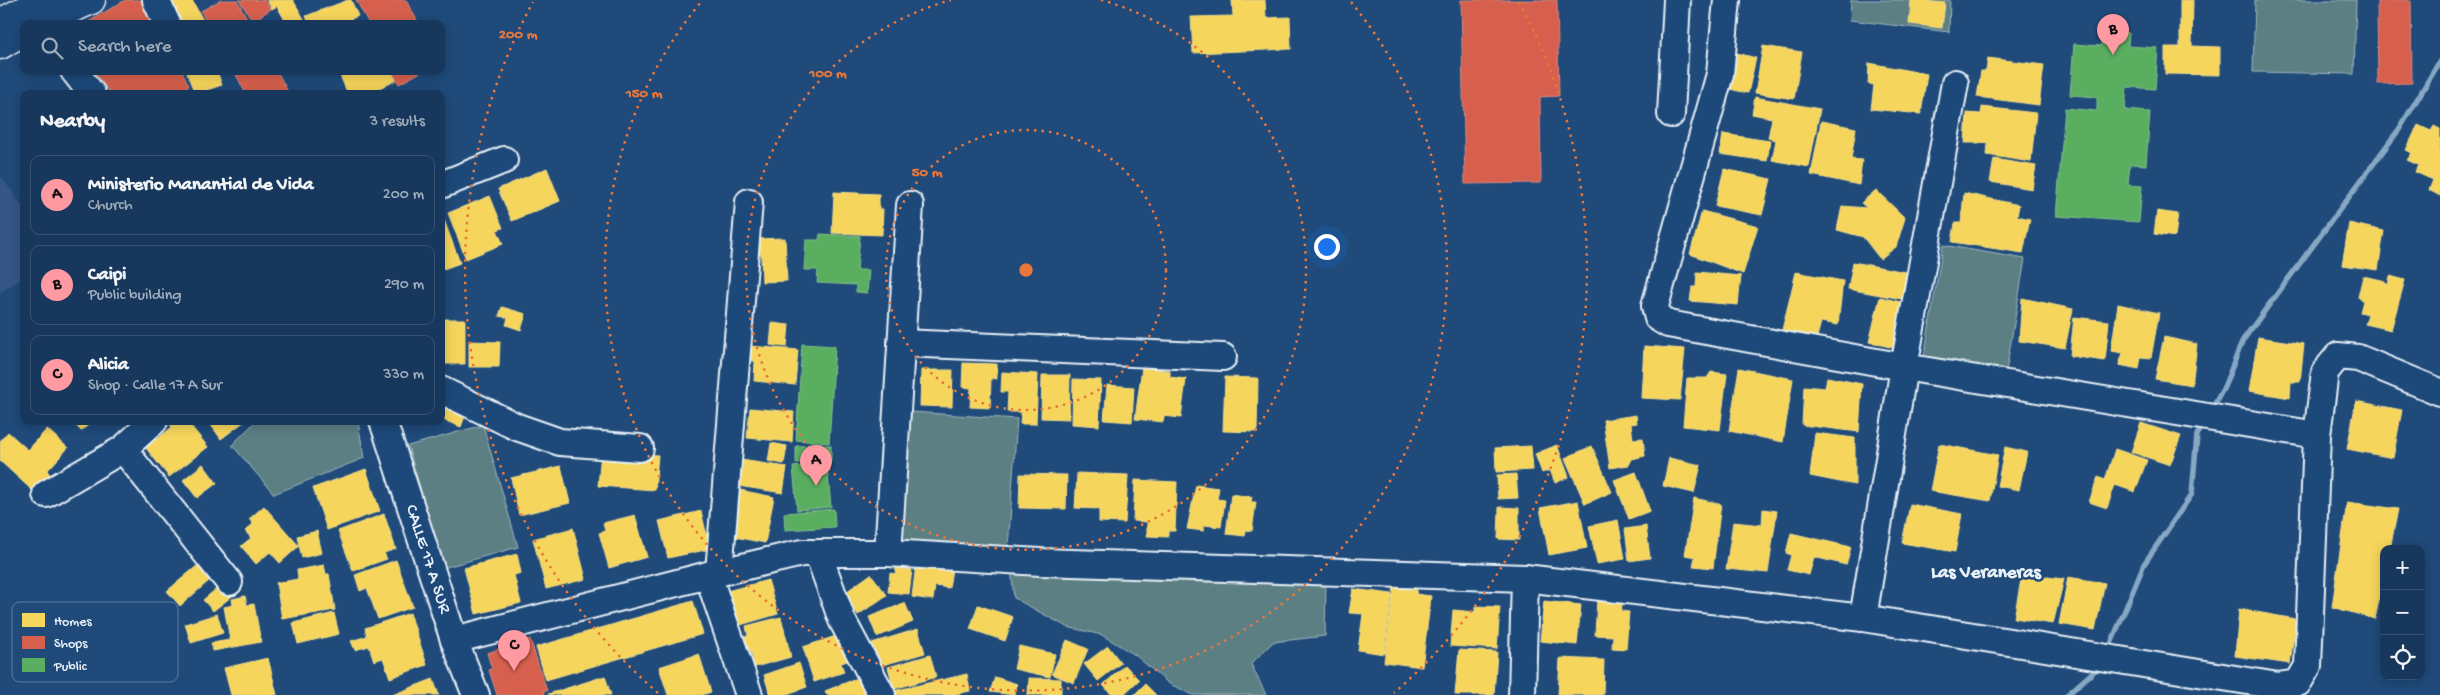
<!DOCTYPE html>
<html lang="en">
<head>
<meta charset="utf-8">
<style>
	:root { --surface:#17385c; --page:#244365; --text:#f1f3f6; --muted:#9eacbb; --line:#365272; --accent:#ff9aa2 }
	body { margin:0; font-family:"Gochi Hand",sans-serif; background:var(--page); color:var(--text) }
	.controls { position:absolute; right:15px; bottom:15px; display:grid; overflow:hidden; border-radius:10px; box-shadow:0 2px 12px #0003 }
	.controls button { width:45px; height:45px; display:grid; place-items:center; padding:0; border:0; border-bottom:1px solid var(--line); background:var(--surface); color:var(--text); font:25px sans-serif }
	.you { position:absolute; left:1326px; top:246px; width:18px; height:18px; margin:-12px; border:4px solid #fff; border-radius:50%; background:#1a73e8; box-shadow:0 0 0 8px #1a73e833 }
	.badge { display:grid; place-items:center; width:32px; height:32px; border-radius:50%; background:var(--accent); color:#111; font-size:16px; font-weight:700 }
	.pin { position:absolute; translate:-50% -41px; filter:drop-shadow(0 1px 2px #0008) }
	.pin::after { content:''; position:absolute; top:26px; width:18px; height:15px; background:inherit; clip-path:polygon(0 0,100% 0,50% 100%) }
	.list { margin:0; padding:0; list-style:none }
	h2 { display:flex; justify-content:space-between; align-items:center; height:65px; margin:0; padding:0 20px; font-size:21px }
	h2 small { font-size:16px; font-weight:400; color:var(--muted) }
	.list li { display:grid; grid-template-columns:32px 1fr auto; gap:15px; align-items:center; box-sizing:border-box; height:80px; margin:0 10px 10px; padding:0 10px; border:1px solid var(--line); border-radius:10px }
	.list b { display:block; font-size:19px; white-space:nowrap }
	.list p { margin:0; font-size:16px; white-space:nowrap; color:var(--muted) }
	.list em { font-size:16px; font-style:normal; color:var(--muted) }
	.icon { flex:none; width:28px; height:28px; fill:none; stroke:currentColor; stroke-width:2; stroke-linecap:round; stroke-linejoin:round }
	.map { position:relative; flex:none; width:2440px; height:695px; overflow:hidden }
	.search { position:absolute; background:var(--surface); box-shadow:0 2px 12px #0003; left:20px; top:20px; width:425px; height:55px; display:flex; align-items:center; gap:12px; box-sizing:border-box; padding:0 18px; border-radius:10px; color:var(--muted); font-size:19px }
	.panel { position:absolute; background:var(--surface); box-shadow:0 2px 12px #0003; left:20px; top:90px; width:425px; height:335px; border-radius:10px }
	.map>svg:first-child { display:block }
	.built { fill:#365786 }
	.green { fill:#5b7f84; stroke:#a2b8be }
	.homes { fill:#f6d55c; stroke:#f2dd8b }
	.shops { fill:#d6604d; stroke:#db8c80 }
	.public { fill:#5aae61; stroke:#85c28e }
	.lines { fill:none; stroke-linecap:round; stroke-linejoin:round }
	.stream { stroke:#86a8c4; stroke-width:5.5 }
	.minor-casing { stroke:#e8f1f8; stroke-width:30 }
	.major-casing { stroke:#e8f1f8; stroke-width:31 }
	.minor { stroke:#1f4a7a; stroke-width:26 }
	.major { stroke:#1f4a7a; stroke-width:28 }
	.ring { fill:none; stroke:#e8773b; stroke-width:2.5; stroke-dasharray:2.5 5 }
	.labels { text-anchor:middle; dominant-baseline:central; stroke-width:5; stroke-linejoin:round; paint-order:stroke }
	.street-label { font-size:18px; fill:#e8f1f8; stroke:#1f4a7a }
	.neighbourhood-label { font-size:19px; font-weight:bold; fill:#e8f1f8; stroke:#1f4a7a }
	.key { fill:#1f4a7a; stroke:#5b7ca0; stroke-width:1 }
	.key-label { font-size:14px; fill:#e8f1f8 }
	.centre { fill:#e8773b; stroke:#1f4a7a; stroke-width:2.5 }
	.ring-label { font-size:15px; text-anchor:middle; font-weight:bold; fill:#e8773b; stroke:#1f4a7a; stroke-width:5; stroke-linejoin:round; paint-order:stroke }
</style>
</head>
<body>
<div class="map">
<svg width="2440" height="695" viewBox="0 0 2440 695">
	<rect width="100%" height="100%" fill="#1f4a7a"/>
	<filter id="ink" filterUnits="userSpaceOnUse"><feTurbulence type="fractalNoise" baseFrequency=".02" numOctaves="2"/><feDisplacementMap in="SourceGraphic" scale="10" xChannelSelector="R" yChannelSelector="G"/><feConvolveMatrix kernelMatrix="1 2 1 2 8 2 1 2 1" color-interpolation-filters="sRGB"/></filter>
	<g filter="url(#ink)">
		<path class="built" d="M0,175L24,208V277L0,293Z"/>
		<path class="green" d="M1851,0H1950L1949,32L1850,20Z
			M2255,0H2356L2354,74L2253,72Z
			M1943,245L2025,259L2005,377L1923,363Z
			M911,412L1017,419L1008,549L902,542Z
			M256,421H358L364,458L274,494L232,445Z
			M483,425L518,547L443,568L408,446Z
			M1011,568L1326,584L1325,636L1273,642L1251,664L1266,695H1193L1168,683L1135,655L1102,635L1067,627L1014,598Z"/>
		<path class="homes" d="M161,0H192L205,24H173Z
			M267,0H293L307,24H287L277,6L272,9Z
			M348,0H351L358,16L339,24H309L306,16Z
			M1232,0H1265L1266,18L1290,17L1291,49L1193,53L1191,17L1233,16Z
			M1911,0L1945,3L1942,28L1909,24Z
			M2180,0H2193L2192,46L2220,47V75L2165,74V47H2180Z
			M1763,46L1802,52L1794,99L1755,93Z
			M1737,53L1756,58L1748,93L1729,89Z
			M1988,58L2044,65L2039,105L1977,97L1981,71H1986Z
			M1869,63L1927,74L1921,114L1871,109L1874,85L1868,84Z
			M186,71H217L222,85L195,94Z
			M338,71H392L396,80L367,94H348Z
			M1755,97L1820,109L1809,167L1772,160L1776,140L1768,138L1772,118L1752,114Z
			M1982,107L2036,113L2031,162L1987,155L1988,143H1965L1967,113L1981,114Z
			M1821,121L1856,128L1851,159L1862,160L1859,185L1811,175Z
			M2418,125L2431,131L2434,126L2440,129V196L2429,190L2433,180L2415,172L2418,165L2407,160L2412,153L2406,150Z
			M1723,134L1770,141L1767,161L1720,154Z
			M1994,159L2036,166L2032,189L1990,182Z
			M547,168L560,201L512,221L498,189Z
			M1724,169L1771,179L1762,215L1715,206Z
			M1876,190L1905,218L1896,247L1880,259L1863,237L1837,230L1842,206L1867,208L1861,203Z
			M834,192L879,194V209H883L882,235L832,233Z
			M1964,193L2019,205L2017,216L2030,219L2023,253L1952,242L1955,223H1961Z
			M490,196L503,228L497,230L503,244L466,259L448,213Z
			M1702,211L1758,226L1743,274L1690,254Z
			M2157,211L2178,214L2175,237L2154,234Z
			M443,217L460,263L441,270V218Z
			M2349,223L2384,231L2378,270L2342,265Z
			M785,238L787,281L762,282L761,254L755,255V239Z
			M1853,262L1906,272L1902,299L1848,289Z
			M1697,272L1741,276L1738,305L1690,301L1692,287H1696Z
			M1796,272L1843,281L1838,325L1821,322L1817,337L1782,330Z
			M2363,276L2382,280L2388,285L2390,276L2405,280L2391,330L2365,324L2368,314L2360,312L2363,301L2358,297Z
			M1880,297L1905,303L1894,348L1869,342Z
			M2022,298L2073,309L2065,348L2019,341Z
			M2118,304L2159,313L2151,358L2141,357L2139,369L2119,365L2123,353L2111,351Z
			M502,307L526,314L521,330L506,325L508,318L499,316Z
			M2074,317L2109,321L2105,361L2070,356Z
			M441,319H465V364H441Z
			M772,323L789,325L787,347L770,345Z
			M2164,337L2197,344L2192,385L2155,379Z
			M2258,337L2304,344L2300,382H2291L2290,398L2249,391Z
			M469,341L500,342L499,367H469Z
			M750,346L798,350L795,385L754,381L755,361H749Z
			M1644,346L1685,349L1680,400L1641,398Z
			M963,363L997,364V379L991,378L990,408L970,407L971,388L962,387Z
			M1142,367L1170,371V377L1186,379L1181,418L1164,416L1163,422L1135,419Z
			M1739,368L1793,379L1783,442L1729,431Z
			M921,370H953L952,407L920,406Z
			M1002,372L1038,374L1036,424H1020L1021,412H1007L1008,392H1001Z
			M1711,372L1727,374L1720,430L1683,426L1687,378H1707Z
			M1042,375H1070L1069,419L1041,418Z
			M1225,377L1258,378L1257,432L1223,431Z
			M1827,377L1862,384L1859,432L1802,425L1804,386L1825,388Z
			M1073,379L1101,380L1099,426L1072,424Z
			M1107,385L1134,387L1132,422L1104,420Z
			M441,392L453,397L448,410L465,416L461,427L441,419Z
			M2356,401L2402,410L2393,458L2347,449Z
			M750,408L794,412L792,442L747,438Z
			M1636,415L1637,423L1631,424L1633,439L1643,438L1645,456L1632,459L1629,465L1610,468L1603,420Z
			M72,421H93L81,431Z
			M167,421H187L208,447L169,477L141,442L151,433L156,440L172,427Z
			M208,421H245L221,439Z
			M2141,423L2181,436L2170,465L2131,452Z
			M47,429L68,448L47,471L50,474L34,492L0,461V441L8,432L28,450Z
			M1815,433L1855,438V485L1810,476Z
			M771,443L787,446L784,464L768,461Z
			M1939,444L1998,455L1990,501L1930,491Z
			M1557,445L1569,477L1555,483L1550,470L1542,473L1535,454Z
			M1531,446L1533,470L1496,472L1495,448Z
			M1592,446L1612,492L1585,504L1565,458Z
			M2005,447L2027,452L2019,490L1997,486Z
			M2115,449L2147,460L2135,492L2115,485L2107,508L2089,502L2098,477L2105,480Z
			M601,451L658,455L655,490L598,486Z
			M1669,458L1701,465L1694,493L1663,486Z
			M735,459L787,467L783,493L731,485Z
			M203,464L217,483L197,498L183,480Z
			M561,466L570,503L519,515L511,478Z
			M366,469L380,511L327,530L313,488Z
			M1636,472L1650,511L1629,519L1614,480Z
			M1077,473L1128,475L1125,523L1099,522V509L1075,508Z
			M1020,474L1067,475L1066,509L1019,508Z
			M1516,474L1518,498L1498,499L1497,475Z
			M1135,480L1177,482L1175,531H1168V537L1147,536V522L1133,521Z
			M1196,485L1219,488L1217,499L1225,500L1221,527L1204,525V531L1187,529Z
			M735,489L774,497L765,543L725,535Z
			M1231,494L1252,497L1251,502H1256L1252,531L1246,530L1245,536L1226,534Z
			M1694,498L1721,504L1713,568L1693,566L1695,557L1685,555Z
			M1578,501L1587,548L1549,555L1540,508Z
			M2347,502L2398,509L2390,549H2384V577L2375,619L2332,607Z
			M1910,504L1962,514L1955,552L1902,543Z
			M264,506L299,546L280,563L270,552L256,564L241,546L251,538L245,531L253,524L249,519Z
			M1499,507L1519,508V540L1498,539Z
			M1763,509L1777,511L1768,573L1726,569L1733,522L1762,525Z
			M701,511L710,549L668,558L659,521Z
			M384,514L396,549L384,553L387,559L353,571L338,531Z
			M635,515L647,557L609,568L599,533L605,531L603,523Z
			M1618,520L1625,559L1597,564L1589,526Z
			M1646,526L1650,558L1629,561L1625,529Z
			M573,528L586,579L546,589L533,539Z
			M317,531L322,553L302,558L297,536Z
			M1791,533L1851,547L1846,565L1814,557L1809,575L1787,570L1791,555L1786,553Z
			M517,554L521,573L514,575L521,603L476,614L464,568Z
			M396,560L413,607L378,619L367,588L360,591L355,575Z
			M916,564L952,569L949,588L935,586L933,600L912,597Z
			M198,565L210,580L180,606L167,591Z
			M324,565L326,574H329L335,610L282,619L276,583L298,579L297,570Z
			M896,568L912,570L909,594L888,592L890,573L895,574Z
			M871,574L887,595L858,615L843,594Z
			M2022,574L2064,579L2053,624L2014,618Z
			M2068,577L2105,583L2095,630L2059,624Z
			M1395,579L1418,582L1416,594L1431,596L1422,667L1384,662Z
			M768,580L778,614L737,626L727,591Z
			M221,585L231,597L213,611L203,600Z
			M1353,589L1392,594L1384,654L1358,650L1363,614L1349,613Z
			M245,596L247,605L254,604L261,642L213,651L211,643L230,640L224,607L233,605L232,599Z
			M1597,598L1623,600L1621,611L1629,612L1626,649L1612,648L1613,636L1595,635Z
			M693,601L703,634L546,680L536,647Z
			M1544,601L1581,605L1577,645L1540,641Z
			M905,603L913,622L877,637L869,617Z
			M978,605L1013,617L1005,641L970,629Z
			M1475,606L1500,607L1497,649L1450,646L1453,610L1475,612Z
			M2239,609L2296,619L2290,664L2235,656Z
			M334,613L339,634L298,644L293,623Z
			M410,613L427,665L390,678L383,658L374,661L369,646L355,650L351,641L367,636L365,628Z
			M217,614L223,633L191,643L185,624Z
			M781,617L791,657L755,667L751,651L744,653L740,638L748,636L746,626Z
			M918,629L925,653L876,667L869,644Z
			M842,634L851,660L841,663L844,672L814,682L803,647Z
			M1067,640L1088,649L1074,683L1052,674Z
			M1019,646L1055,654L1050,677L1014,669Z
			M1108,646L1121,663L1098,681L1084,664Z
			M1459,650L1497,652L1494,695H1455Z
			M699,654L711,692L702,695H668L659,667Z
			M930,655L936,677L894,689L888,667Z
			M268,658L277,695H231L224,668Z
			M1560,658L1604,660L1603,695H1558Z
			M799,663L807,687L784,695H770L764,675Z
			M1125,665L1139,680L1123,695H1112L1103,685Z
			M967,674L970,691L951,695H890L889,692Z
			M605,676L611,695H549L548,694Z
			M860,677L868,695H827L825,691Z
			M995,677L1017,684L1014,695L990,692Z
			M1029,678L1061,679V695H1028Z
			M433,679L439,695H392Z
			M1145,684L1156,695H1134Z"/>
		<path class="shops" d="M125,0H146L158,24H85Z
			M221,0H237L250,24H207L201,11Z
			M239,0H265L271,9L253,21Z
			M356,0H406L419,24H369Z
			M1461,0H1557L1559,96L1540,97L1541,183L1465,184Z
			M2377,0H2411L2412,83L2378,84Z
			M94,71H182L189,86L177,94H111Z
			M234,71H277L289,94H246Z
			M392,71H423L399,84Z
			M530,639L547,691H543L545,695H497L489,670L492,669L487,653Z"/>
		<path class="public" d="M2102,31L2129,33L2128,46L2158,48L2155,89L2127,87L2125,110L2150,112L2146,165L2130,164L2128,185L2142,186L2139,222L2056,216L2065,108L2097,111V97L2070,95L2074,44L2101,46Z
			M820,234L860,236L857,270H869L867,293L856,292V285L817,283L818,270H804L806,240H819Z
			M802,344L835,346L829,443L796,440Z
			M831,445V462L796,463V446Z
			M827,463L831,507L797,510L793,467Z
			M834,509L835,527L785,530L784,513Z"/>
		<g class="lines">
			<path class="stream" d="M2211,411L2224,387L2243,340L2400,128L2440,61
				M2108,651L2144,564L2192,494L2197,435L2204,424
				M2067,695L2101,665"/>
			<g class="minor-casing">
				<g id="minor">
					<path d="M156,0L167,24"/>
					<path d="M1727,0L1720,74L1655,306L1658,318L1668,324L1904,367L2317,435"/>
					<path d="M74,71L92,94"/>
					<path d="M1671,114L1677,0"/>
					<path d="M441,185L504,160"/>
					<path d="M901,343L1223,357"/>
					<path d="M441,390L517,427L560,442L640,448"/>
					<path id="s1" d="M383,421L454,640L476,695"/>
					<path d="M123,449L229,582"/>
					<path d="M46,494L123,449L154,421"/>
					<path d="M818,553L842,620L882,695"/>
					<path d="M888,553L910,205"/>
					<path d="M719,572L749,202"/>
					<path d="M708,575L802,553H888L1041,562L1525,578L1863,618L2278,686L2298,683L2308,666L2317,435L2325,372L2338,356L2358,358L2440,392"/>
					<path d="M1863,618L1904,367L1955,83"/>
					<path d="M454,640L708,575L749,695"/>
					<path d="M1522,695L1525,578"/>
				</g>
			</g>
			<g class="major-casing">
				<path id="major" d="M0,23L44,0
					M37,24L91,0
					M0,45L24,31"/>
			</g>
			<use href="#minor" class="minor"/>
			<use href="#major" class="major"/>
		</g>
	</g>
	<g class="ring">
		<circle cx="1026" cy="270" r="140"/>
		<path d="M1101 0A280 280 0 1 1 951 0"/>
		<path d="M1351 2A421 421 0 1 1 701 2"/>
		<path d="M658 693A561 561 0 0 1 533 2M1519 2A561 561 0 0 1 1394 693"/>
	</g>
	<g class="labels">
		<g class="street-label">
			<text stroke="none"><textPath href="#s1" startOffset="145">CALLE 17 A SUR</textPath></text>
		</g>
		<g class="neighbourhood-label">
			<text x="1986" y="573">Las Veraneras</text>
		</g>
	</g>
	<rect x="12" y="602" width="166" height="80" rx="8" class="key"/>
	<rect x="22" y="613" width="23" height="14" fill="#f6d55c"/>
	<rect x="22" y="636" width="23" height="13" fill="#d6604d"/>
	<rect x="22" y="658" width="23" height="14" fill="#5aae61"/>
	<g class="key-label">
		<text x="54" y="625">Homes</text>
		<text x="54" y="647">Shops</text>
		<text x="54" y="670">Public</text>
	</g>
	<circle cx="1026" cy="270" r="8" class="centre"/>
	<g class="ring-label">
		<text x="518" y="38">200 m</text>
		<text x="828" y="77">100 m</text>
		<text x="644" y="97">150 m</text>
		<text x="927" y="176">50 m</text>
	</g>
</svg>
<div class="controls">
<button>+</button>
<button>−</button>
<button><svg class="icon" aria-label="locate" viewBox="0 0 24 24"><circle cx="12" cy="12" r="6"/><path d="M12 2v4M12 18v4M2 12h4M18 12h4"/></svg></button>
</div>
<div class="you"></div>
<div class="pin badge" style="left:816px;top:486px">A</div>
<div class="pin badge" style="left:2113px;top:55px">B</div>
<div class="pin badge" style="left:514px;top:671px">C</div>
<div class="search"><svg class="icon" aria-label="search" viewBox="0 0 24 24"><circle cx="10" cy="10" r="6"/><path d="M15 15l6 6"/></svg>Search here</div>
<section class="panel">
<h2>Nearby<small>3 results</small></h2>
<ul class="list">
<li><span class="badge">A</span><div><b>Ministerio Manantial de Vida</b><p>Church</p></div><em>200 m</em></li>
<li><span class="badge">B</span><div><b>Caipi</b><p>Public building</p></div><em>290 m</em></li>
<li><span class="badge">C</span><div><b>Alicia</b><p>Shop · Calle 17 A Sur</p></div><em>330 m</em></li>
</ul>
</section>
</div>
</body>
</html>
